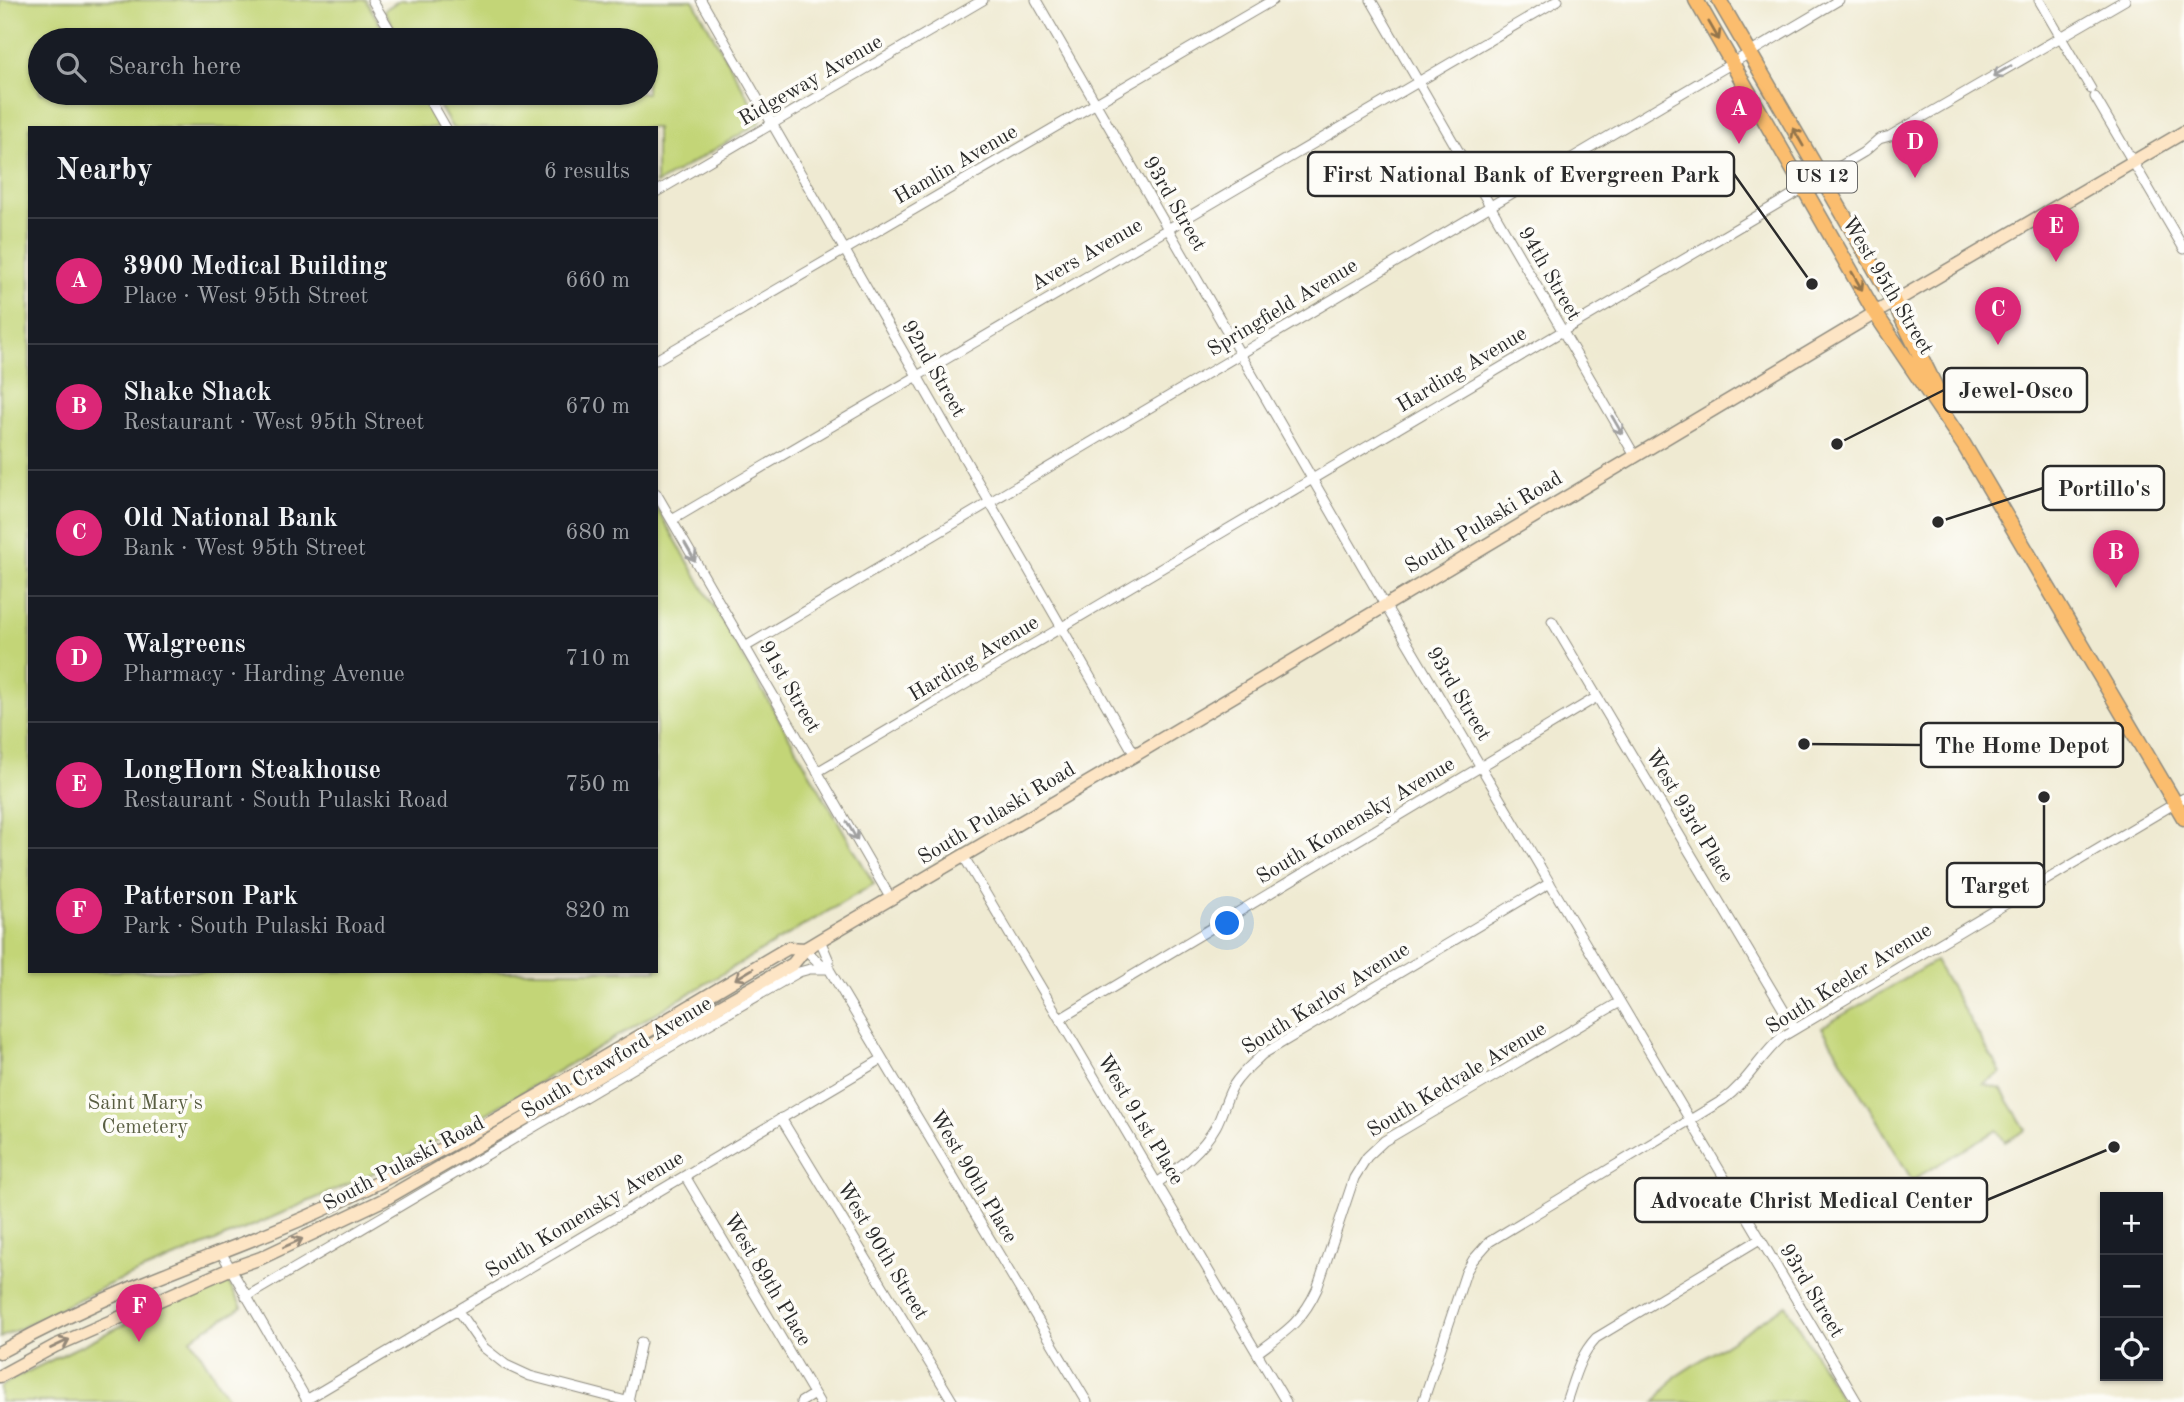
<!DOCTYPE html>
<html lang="en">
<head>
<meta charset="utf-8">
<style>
	:root { --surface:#171b24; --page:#20242c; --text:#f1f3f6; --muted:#9ea1a6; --line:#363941; --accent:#db2777 }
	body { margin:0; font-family:"Old Standard TT",serif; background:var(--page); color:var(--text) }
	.controls { position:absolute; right:21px; bottom:21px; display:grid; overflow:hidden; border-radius:0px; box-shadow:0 2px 5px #0004 }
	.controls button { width:63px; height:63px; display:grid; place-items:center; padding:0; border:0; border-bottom:2px solid var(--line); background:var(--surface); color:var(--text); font:35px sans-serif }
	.you { position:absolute; left:1228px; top:924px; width:24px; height:24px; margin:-18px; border:5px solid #fff; border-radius:50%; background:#1a73e8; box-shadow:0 0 0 10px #1a73e833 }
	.badge { display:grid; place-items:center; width:46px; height:46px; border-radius:50%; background:var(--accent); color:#fff; font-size:23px; font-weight:700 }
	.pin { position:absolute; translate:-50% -58px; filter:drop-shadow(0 2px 4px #0008) }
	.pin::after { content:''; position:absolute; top:37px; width:24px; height:21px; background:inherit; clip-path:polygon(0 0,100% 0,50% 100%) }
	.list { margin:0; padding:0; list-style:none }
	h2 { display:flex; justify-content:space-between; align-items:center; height:91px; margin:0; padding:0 28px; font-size:30px }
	h2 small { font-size:23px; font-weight:400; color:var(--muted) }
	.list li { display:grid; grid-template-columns:46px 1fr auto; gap:21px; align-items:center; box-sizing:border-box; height:126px; padding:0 28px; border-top:2px solid var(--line) }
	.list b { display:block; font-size:26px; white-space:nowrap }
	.list p { margin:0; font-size:23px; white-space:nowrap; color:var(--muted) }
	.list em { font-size:23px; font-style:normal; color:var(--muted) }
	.icon { flex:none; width:38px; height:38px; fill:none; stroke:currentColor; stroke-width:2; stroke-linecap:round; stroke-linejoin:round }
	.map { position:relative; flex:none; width:2184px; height:1402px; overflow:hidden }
	.search { position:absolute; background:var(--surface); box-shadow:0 2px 5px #0004; left:28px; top:28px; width:630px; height:77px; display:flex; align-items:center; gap:18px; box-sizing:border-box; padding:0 24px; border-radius:38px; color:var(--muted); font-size:26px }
	.panel { position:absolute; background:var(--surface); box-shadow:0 2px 5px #0004; left:28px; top:126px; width:630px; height:847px; border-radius:0px }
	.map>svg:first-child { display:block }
	.green { fill:#c3d577; stroke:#778051; stroke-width:2 }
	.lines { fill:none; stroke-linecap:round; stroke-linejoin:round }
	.minor-casing { stroke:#8d8a7e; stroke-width:11 }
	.secondary-casing { stroke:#8d8a7e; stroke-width:15 }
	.primary-casing { stroke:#8d8a7e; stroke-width:17 }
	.minor { stroke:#fff; stroke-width:9 }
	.secondary { stroke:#fde5c5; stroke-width:12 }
	.primary { stroke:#fbbd6e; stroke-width:14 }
	.oneway { stroke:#93744c }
	.oneway2 { stroke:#a0a0a0 }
	.oneway3 { stroke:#948878 }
	.labels { text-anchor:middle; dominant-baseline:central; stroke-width:7; stroke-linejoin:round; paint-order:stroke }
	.shield { fill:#fdfcf7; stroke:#6a6a68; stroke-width:2 }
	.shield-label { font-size:19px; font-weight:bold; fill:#2b2b2b }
	.street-label { font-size:21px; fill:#2b2b2b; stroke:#fdfcf7 }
	.park-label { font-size:21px; fill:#595e42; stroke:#fdfcf7 }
	.leader { fill:none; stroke:#2b2b2b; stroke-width:2.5 }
	.callout-dot { fill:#2b2b2b; stroke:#fdfcf7; stroke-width:2.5 }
	.callout { fill:#fdfcf7; stroke:#2b2b2b; stroke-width:2.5 }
	.callout-label { font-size:23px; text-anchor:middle; font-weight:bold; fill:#2b2b2b }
</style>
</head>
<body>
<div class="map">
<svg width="2184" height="1402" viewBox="0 0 2184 1402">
	<rect width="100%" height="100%" fill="#fdfcf7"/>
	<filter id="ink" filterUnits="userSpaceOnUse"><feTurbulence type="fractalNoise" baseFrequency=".0143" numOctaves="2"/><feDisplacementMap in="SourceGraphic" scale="14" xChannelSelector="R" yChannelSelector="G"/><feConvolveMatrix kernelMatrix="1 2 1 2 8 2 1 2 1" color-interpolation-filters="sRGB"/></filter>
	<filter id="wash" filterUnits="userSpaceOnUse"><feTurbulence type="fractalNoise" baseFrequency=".00686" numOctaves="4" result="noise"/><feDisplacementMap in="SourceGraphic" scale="28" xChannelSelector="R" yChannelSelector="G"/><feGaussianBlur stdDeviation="1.57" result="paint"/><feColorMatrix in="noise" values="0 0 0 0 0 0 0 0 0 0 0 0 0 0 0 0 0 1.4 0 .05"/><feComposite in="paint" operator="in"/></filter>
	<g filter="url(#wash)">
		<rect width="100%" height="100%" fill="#efead2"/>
		<path class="green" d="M0,0H366L389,40H40V93H419L439,128H30V971H656V506L874,884L467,1125L369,1175L257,1224L110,1284L0,1338Z
			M400,0H693L761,120L758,124L656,184V128H452L432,93H646V40H401L384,10Z
			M1935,961L2001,1073L1983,1084L2001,1089L2026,1130L2005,1142L1997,1130L1912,1180L1822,1027Z
			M226,1279L242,1307L191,1338L230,1402H0V1387L17,1377L164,1305Z
			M1786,1305L1843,1402H1655L1675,1377Z"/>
	</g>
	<g filter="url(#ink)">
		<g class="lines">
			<g class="minor-casing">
				<path id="minor" d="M372,0L396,40
					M701,0L1135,755
					M1036,0L1385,605L1857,1402
					M1371,0L1635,456
					M2039,0L2091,89
					M426,93L446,128
					M2095,97L2184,249
					M656,192L983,0
					M656,360L1273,0
					M656,493L891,899
					M672,520L1558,0
					M1552,621L1795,1029
					M745,647L1839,0
					M817,772L1742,225L1864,152L1879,139L1890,136L2125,0
					M964,857L1286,1402
					M820,940L829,961V969L1087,1402
					M805,949L820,964L828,968
					M1060,1019L1597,697
					M781,1118L953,1402
					M685,1176L819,1402
					M1157,1183C1180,1167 1202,1151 1216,1126C1223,1113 1226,1098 1233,1086C1241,1073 1252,1064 1263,1054L1550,883
					M221,1252L308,1402
					M246,1297C430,1189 613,1079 799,972L810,969H829
					M458,1311L483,1347L506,1365L530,1376L630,1402
					M1257,1353C1285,1332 1302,1322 1317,1289L1354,1178L1367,1157L1384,1141L1620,1002
					M306,1400L882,1059
					M628,1401L641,1342
					M801,1402L814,1394
					M1423,1402L1466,1272L1473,1260L1489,1242L1723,1100C1747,1083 1760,1056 1782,1037L2184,798
					M1566,1402C1574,1379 1579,1356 1596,1338L1760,1239"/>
			</g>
			<g class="secondary-casing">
				<path id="secondary" d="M0,1352C45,1327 91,1305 138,1285C204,1257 271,1235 335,1204C491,1129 638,1036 788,948L805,949
					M0,1376L55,1346L230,1269L261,1258L385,1199L793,964L805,949L820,940L1135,755L1875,313L2184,132"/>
			</g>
			<g class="primary-casing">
				<path id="primary" d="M1696,0L1875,313L1964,445L2184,818
					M1719,0L1894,302L1940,396"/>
			</g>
			<use href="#minor" class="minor"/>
			<use href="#secondary" class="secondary"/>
			<use href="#primary" class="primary"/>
		</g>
		<defs><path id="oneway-shaft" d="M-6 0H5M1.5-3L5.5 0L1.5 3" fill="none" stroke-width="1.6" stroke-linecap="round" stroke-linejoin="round" transform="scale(1.75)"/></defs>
		<g class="oneway">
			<use href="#oneway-shaft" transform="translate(1714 31) rotate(60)"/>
			<use href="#oneway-shaft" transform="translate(1798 137) rotate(-120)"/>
			<use href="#oneway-shaft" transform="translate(1857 281) rotate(60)"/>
		</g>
		<g class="oneway2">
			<use href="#oneway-shaft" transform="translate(2002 71) rotate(150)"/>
			<use href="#oneway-shaft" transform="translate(1617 425) rotate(60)"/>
			<use href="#oneway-shaft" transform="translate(690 552) rotate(60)"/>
			<use href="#oneway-shaft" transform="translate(852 831) rotate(60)"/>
		</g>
		<g class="oneway3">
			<use href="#oneway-shaft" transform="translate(744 974) rotate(149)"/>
			<use href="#oneway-shaft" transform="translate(293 1243) rotate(-24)"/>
			<use href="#oneway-shaft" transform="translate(60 1344) rotate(-25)"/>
		</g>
	</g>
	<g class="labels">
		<rect class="shield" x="1787" y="161.5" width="70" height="31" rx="5"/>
		<g class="shield-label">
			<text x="1822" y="177">US 12</text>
		</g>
		<g class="street-label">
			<text transform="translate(811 81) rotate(-30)">Ridgeway Avenue</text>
			<text transform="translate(956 165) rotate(-30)">Hamlin Avenue</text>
			<text transform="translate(1174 204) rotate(60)">93rd Street</text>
			<text transform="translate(1087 255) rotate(-30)">Avers Avenue</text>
			<text transform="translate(1549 274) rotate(60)">94th Street</text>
			<text transform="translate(1887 286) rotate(59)">West 95th Street</text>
			<text transform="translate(1283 308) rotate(-31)">Springfield Avenue</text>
			<text transform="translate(933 369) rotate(60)">92nd Street</text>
			<text transform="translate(1462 370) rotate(-31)">Harding Avenue</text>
			<text transform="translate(1484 523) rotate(-31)">South Pulaski Road</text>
			<text transform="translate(974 659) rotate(-31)">Harding Avenue</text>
			<text transform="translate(789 687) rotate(60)">91st Street</text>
			<text transform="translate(1458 694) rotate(59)">93rd Street</text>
			<text transform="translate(997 814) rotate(-31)">South Pulaski Road</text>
			<text transform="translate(1689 816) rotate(59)">West 93rd Place</text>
			<text transform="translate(1356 821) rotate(-31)">South Komensky Avenue</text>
			<text transform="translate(1849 979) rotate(-32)">South Keeler Avenue</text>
			<text transform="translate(1326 999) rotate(-32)">South Karlov Avenue</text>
			<text transform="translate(617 1058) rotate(-31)">South Crawford Avenue</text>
			<text transform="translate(1457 1080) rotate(-31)">South Kedvale Avenue</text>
			<text transform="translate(1140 1120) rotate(59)">West 91st Place</text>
			<text transform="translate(404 1164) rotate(-28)">South Pulaski Road</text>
			<text transform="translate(973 1177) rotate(59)">West 90th Place</text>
			<text transform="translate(585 1215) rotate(-31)">South Komensky Avenue</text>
			<text transform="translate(882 1251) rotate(59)">West 90th Street</text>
			<text transform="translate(767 1280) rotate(59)">West 89th Place</text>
			<text transform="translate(1811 1291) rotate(59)">93rd Street</text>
		</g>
		<g class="park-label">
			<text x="145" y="1103">Saint Mary's<tspan x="145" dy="24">Cemetery</tspan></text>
		</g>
	</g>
	<path class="leader" d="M1812 284L1734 174M1837 444L1944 390M1938 522L2043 488M1804 744L1921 745M2044 797L2044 885M2114 1147L1987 1200"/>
	<g class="callout-dot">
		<circle cx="1812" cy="284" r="7"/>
		<circle cx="1837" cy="444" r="7"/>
		<circle cx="1938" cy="522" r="7"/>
		<circle cx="1804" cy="744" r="7"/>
		<circle cx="2044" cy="797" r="7"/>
		<circle cx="2114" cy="1147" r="7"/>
	</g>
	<g class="callout">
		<rect x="1308" y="152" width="426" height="44" rx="7"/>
		<rect x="1944" y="368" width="143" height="44" rx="7"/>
		<rect x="2043" y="466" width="121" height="44" rx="7"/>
		<rect x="1921" y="723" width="202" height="44" rx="7"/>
		<rect x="1947" y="863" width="97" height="44" rx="7"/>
		<rect x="1635" y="1178" width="352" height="44" rx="7"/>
	</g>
	<g class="callout-label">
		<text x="1521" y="182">First National Bank of Evergreen Park</text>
		<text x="2016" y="398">Jewel-Osco</text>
		<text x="2104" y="496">Portillo's</text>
		<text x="2022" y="753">The Home Depot</text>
		<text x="1995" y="893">Target</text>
		<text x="1811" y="1208">Advocate Christ Medical Center</text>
	</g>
</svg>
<div class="controls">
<button>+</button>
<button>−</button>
<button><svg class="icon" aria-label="locate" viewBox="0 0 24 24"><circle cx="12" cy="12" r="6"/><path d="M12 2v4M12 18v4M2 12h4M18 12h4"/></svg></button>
</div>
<div class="you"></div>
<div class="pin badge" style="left:1739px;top:144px">A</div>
<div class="pin badge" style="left:2116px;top:588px">B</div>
<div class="pin badge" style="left:1998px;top:345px">C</div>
<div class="pin badge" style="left:1915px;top:178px">D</div>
<div class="pin badge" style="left:2056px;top:262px">E</div>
<div class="pin badge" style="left:139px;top:1342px">F</div>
<div class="search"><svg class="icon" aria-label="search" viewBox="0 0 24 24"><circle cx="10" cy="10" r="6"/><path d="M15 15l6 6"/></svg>Search here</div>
<section class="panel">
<h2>Nearby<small>6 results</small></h2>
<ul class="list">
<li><span class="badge">A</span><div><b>3900 Medical Building</b><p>Place · West 95th Street</p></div><em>660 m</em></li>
<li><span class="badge">B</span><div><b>Shake Shack</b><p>Restaurant · West 95th Street</p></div><em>670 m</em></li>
<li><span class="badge">C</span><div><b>Old National Bank</b><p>Bank · West 95th Street</p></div><em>680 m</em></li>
<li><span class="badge">D</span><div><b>Walgreens</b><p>Pharmacy · Harding Avenue</p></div><em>710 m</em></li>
<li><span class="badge">E</span><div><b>LongHorn Steakhouse</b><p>Restaurant · South Pulaski Road</p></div><em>750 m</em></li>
<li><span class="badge">F</span><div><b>Patterson Park</b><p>Park · South Pulaski Road</p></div><em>820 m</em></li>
</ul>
</section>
</div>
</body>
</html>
